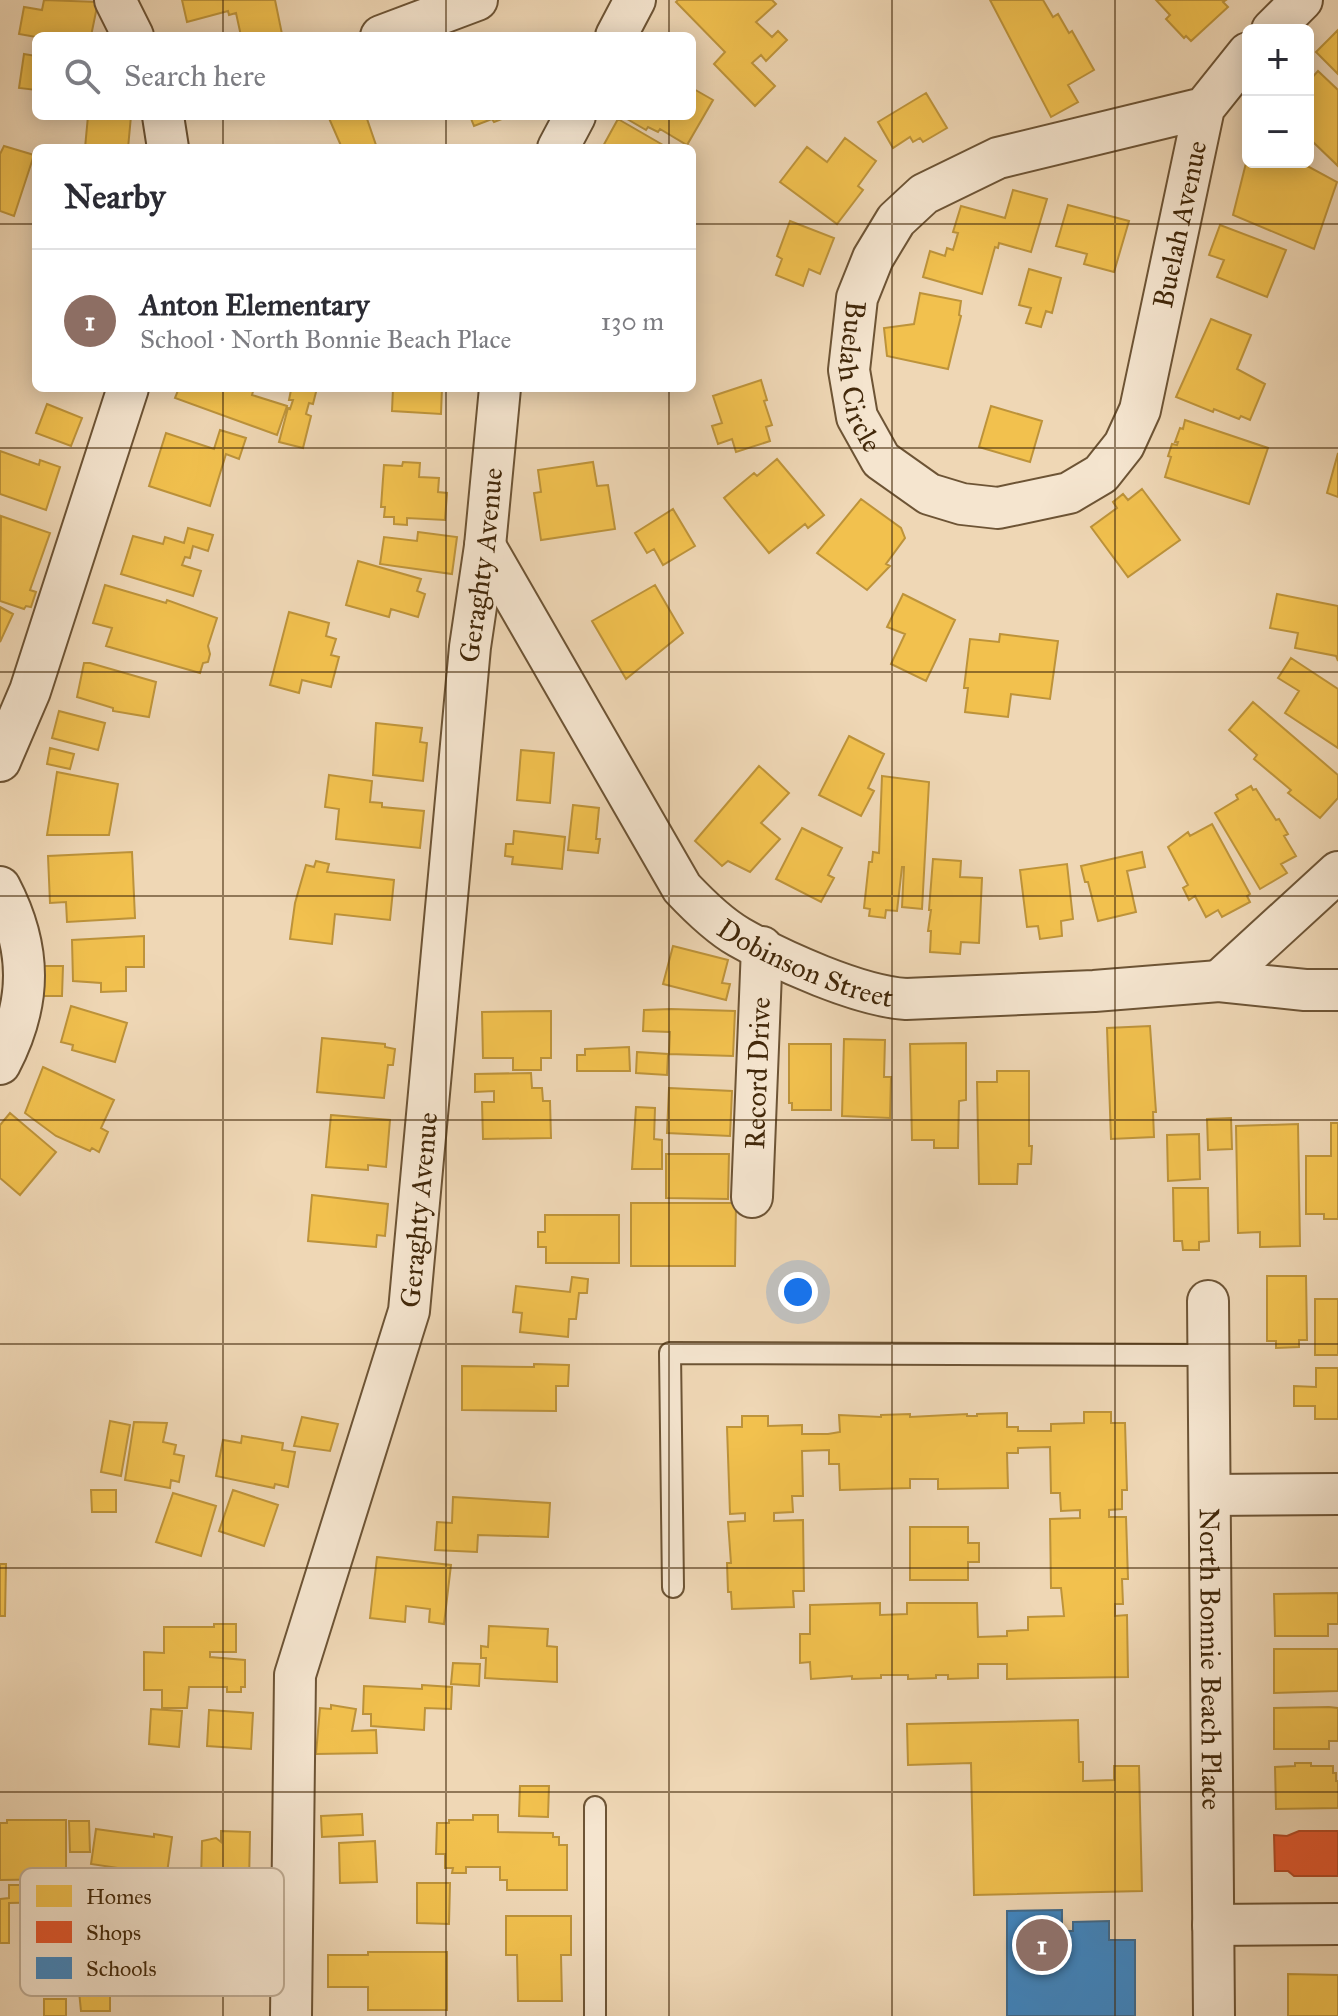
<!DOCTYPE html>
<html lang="en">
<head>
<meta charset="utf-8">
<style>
	:root { --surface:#fff; --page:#f7f7f7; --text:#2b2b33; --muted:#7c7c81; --line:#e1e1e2; --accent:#7c3aed }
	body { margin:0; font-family:"IM FELL Great Primer",serif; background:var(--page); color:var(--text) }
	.controls { position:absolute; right:24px; top:24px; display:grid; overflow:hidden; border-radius:12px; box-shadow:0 4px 20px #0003 }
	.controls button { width:72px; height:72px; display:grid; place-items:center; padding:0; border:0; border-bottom:2px solid var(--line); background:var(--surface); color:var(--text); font:40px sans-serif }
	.you { position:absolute; left:798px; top:1292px; width:28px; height:28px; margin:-20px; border:6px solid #fff; border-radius:50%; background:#1a73e8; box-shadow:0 0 0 12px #1a73e833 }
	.badge { display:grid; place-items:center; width:52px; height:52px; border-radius:50%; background:var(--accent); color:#fff; font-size:26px; font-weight:700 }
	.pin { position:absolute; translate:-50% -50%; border:4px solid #fff; box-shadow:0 2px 8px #0006 }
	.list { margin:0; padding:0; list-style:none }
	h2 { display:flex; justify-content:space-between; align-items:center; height:104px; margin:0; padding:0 32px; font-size:34px }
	h2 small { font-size:26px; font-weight:400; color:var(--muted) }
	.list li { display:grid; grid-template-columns:52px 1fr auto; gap:24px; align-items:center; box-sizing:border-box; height:144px; padding:0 32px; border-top:2px solid var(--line) }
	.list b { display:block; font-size:30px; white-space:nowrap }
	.list p { margin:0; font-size:26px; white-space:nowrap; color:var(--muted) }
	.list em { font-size:26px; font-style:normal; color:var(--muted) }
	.icon { flex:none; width:44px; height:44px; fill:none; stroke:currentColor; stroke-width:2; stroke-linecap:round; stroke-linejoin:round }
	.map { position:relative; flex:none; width:1338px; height:2016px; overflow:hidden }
	.search { position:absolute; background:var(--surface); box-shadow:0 4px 20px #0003; left:32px; top:32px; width:664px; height:88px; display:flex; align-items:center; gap:20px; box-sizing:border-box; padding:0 28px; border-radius:12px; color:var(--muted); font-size:30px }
	.panel { position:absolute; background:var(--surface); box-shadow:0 4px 20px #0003; left:32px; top:144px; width:664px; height:248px; border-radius:12px }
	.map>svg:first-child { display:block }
	.homes { fill:#f2c14e; stroke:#bd933a; stroke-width:2 }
	.shops { fill:#e4572e; stroke:#b34923; stroke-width:2 }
	.schools { fill:#3f88c5; stroke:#406b8d; stroke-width:2 }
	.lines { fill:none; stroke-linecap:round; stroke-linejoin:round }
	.lane-casing { stroke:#6d5435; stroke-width:24 }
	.street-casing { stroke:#6d5435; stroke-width:44 }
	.lane { stroke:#f5e5cf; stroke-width:20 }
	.street { stroke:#f5e5cf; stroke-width:40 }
	.grid { fill:none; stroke:#42280a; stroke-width:2; stroke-opacity:0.55 }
	.labels { text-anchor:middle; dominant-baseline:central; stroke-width:8; stroke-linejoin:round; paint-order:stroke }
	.street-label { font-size:28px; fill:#42280a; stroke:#f5e5cf }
	.key { fill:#f5e5cf; stroke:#bfac94; stroke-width:2 }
	.key-label { font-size:22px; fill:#42280a }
</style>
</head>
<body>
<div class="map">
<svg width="1338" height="2016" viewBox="0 0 1338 2016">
	<rect width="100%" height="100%" fill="#efd7b5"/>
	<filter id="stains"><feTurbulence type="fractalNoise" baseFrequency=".0025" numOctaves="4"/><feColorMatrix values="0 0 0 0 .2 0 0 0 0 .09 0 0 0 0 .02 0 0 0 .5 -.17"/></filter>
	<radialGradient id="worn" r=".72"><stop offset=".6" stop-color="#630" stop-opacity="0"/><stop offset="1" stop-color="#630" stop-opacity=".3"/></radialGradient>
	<path class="homes" d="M44,0L98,2L91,36L36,37L19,34L24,7L42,10Z
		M182,0H275L282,34L241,36L236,13L229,15L228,11L187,22Z
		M678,0H772L776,4L756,22L772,37L778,31L787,40L766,61L761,55L752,63L775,86L755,106L714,64L725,52L676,2Z
		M990,0H1043L1053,17L1058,14L1069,33L1072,31L1094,70L1068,85L1078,102L1051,117Z
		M1156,0H1226L1223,2L1228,7L1191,41L1186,36L1184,38L1166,19L1170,15Z
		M1338,30V74L1316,52Z
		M24,54L36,56V90L19,88Z
		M1318,71L1338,90V166L1313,142L1308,148V82Z
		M692,88L713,100L687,145L660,129L658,132L648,127L646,130L622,116H692Z
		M926,93L947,128L923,142L920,138L913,142L910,137L893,148L878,122Z
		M88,116H131L128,148H85Z
		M328,116H366L377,148H342Z
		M470,116H510L494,122L492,119L474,126Z
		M618,119L663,145L661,148H602Z
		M845,138L876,161L858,186L863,190L837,224L780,182L807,147L827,162Z
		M4,146L34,155L14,216L0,211V154Z
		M1248,155V162H1300L1337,182L1314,249L1233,215Z
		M1013,190L1047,199L1031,252L999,243L998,248L995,247L982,294L923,277L930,251L945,256L947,248L953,250L958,233L953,232L961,206L1005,218Z
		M1068,205L1129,221L1114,272L1084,264L1087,254L1056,246Z
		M790,221L834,238L820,274L809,269L803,286L776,275L782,259L777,256Z
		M1220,225L1286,250L1267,297L1217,277L1224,260L1209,255Z
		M1029,269L1061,278L1052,313L1046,311L1041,327L1026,323L1031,308L1019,305Z
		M920,293L961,301L959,315L961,316L948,369L887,356L884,328L914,324Z
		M1211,319L1251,335L1237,369L1265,384L1250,420L1241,416L1239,419L1214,409L1213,412L1176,397Z
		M761,380L767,400L764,401L772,425L766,427L770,441L736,452L732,439L718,444L712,426L722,423L713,396Z
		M179,388H254L252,395L287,406L277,435L175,398Z
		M283,388H317L313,404L309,403L306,414L311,416L303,448L279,442L288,408L290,409L293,400H289L291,390Z
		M393,388H442L441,414L392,411Z
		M47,404L82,418L71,446L36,433Z
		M991,406L1042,421L1030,462L979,447Z
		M1185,420L1268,448L1249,504L1165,477L1171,457L1168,456L1172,444L1177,445L1178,442H1175L1180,428L1183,429Z
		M220,430L246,438L239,459L226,454L210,506L149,486L166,433L214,449Z
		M0,451L39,465L40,460L60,467L46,510L0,494Z
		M1338,453V497L1327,493Z
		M777,459L824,515L808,528L805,524L769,553L724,498L754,473L757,476Z
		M403,462L420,463L419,477L439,478L438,492L447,493L445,520L407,518V525L394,524V517H384L385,507H381L384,465L402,466Z
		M593,462L597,486L608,485L615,529L541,540L534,493L541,492L538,470Z
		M1142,489L1180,540L1128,577L1091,527L1117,508L1113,502L1123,494L1128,500Z
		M861,499L901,528L905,538L886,564L890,566L867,590L817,553Z
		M673,509L695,546L663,565L654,549L647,553L635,533Z
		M1,516L50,533L30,590L36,592L31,607L26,606L24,609L0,601Z
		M188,528L213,535L208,551L193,546L190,558L185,557L182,565L201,571L193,596L121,574L133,536L163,544L165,537L184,543Z
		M418,532L457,537L452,574L380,564L384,537L417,541Z
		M358,561L421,579L417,591L425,594L418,617L391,609L389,617L346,605Z
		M105,585L166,603L167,600L217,618L208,646L210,654L208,662L203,663L200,673L106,646L112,628L93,623Z
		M655,585L683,633L626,679L592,621Z
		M903,594L955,620L926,681L891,664L905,634L887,627Z
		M1277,594L1338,606V661L1336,656L1295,648L1298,633L1270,628Z
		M0,607L13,614L0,642Z
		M289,612L329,623L326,636L336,639L331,655L339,657L331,687L302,680L299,693L270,685Z
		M1000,634L1058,641L1050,699L1011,694L1008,717L965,712L968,688H964L970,639L999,642Z
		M1291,658L1338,689V748L1285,713L1299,691L1278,678Z
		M84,663H90L156,682L149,717L113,711V708L77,697Z
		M1253,702L1338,775V798L1320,818L1288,793L1291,790L1254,759L1257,755L1229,730Z
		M59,711L105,723L98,750L52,738Z
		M376,723L422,728L420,742L427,743L423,781L373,775Z
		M849,736L884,754L868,788L874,791L861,816L819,795Z
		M50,748L74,754L70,769L47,764Z
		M521,750L554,753L550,803L517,800Z
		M759,766L789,793L761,823L780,839L750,872L728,861L722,866L695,841Z
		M57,772L118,784L109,835H47Z
		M329,775L372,781L370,802L382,803V807L424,811L420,848L336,839L339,809L325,807Z
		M882,776L929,782L922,909L902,907L904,867H902L897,911L886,910L885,918L869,916L870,909L864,908L869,862H872L873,852L879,853Z
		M1251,786L1253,790L1256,789L1276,820L1279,819L1288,834L1284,836L1296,856L1281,864L1287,873L1260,889L1215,813L1238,799L1236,795Z
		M573,805L599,808L596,839H600L598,853L568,850Z
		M1212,824L1250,894L1247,896L1250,902L1222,917L1218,910L1206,917L1195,896L1189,900L1183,888L1188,885L1168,847L1188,832L1190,836Z
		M802,828L842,848L828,875L834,878L821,902L776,879Z
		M514,831L565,837L562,869L512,864L513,857L505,856L506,844H513Z
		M132,852L135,918L67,922L66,902L50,903L48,856Z
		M1142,852L1145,867L1127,871L1136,912L1098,921L1088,882H1085L1081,866Z
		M933,859L961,861L960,877L982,878L979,943L961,942L960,954L930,952L931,931H928L931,910H929Z
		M316,861L329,864L327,872L394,880L390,920L335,914L332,944L290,939L295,903L306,865L314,867Z
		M1067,864L1073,919L1061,921L1062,936L1040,939L1038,926L1027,927L1020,870Z
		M144,936V967H126V991L101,992V983L73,981L72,940Z
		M673,946L728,960L722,983L730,984L726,1000L663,984Z
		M33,966H63L62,996H33Z
		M71,1006L127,1023L115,1062L72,1050L73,1045L61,1042Z
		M671,1009L735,1011L733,1056L669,1054L670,1032L643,1031L644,1010Z
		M551,1011V1058H541V1070H513V1058H483L482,1012Z
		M1150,1026L1156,1112H1153L1154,1137L1111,1139L1107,1028Z
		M322,1038L385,1044V1047L395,1049L393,1065H388L384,1098L317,1092Z
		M844,1039L885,1040L884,1077H891L890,1118L842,1116Z
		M966,1043V1100L959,1101L958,1148H934V1140H912L910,1044Z
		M789,1044H831V1110H792V1103H789Z
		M629,1047L630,1071H577V1055H585V1049Z
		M637,1052L668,1054L667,1075L636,1073Z
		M43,1067L114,1100L101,1128L108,1132L99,1152L92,1148L90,1151L56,1136L25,1113Z
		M997,1071H1029V1146H1032L1031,1164H1018L1017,1184H979L977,1082H997Z
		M531,1073L532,1088H542L543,1101H550L551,1138L483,1139L482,1102H494V1091L475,1092V1074Z
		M669,1088L732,1091L730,1136L667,1133Z
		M636,1107L655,1108L654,1139L662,1140V1169H632Z
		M10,1113L56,1152L20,1195L0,1178V1125Z
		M331,1115L390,1120L386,1167L368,1165V1170L326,1167Z
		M1231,1118L1232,1149L1208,1150L1207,1119Z
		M1331,1123H1338V1219H1324V1214H1306V1156H1331Z
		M1298,1124L1300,1246L1260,1247V1232L1238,1233L1236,1126Z
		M1199,1134L1200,1179L1168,1181L1167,1135Z
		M666,1154H729L728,1199L666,1198Z
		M1173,1188H1208L1209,1241L1199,1242V1250H1183L1182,1241H1174Z
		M312,1195L388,1204L385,1236L377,1235L376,1247L308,1241Z
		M631,1203H736L735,1266H631Z
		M545,1215H619V1263H546V1247H538V1232H545Z
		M1267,1276H1306L1307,1340H1299V1347L1276,1348V1341H1267Z
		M572,1277L588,1279L587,1293H579L576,1319H569L568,1337L520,1332L522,1313L513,1312L516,1286L570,1292Z
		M1315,1299H1338V1355H1315Z
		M534,1364L569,1365L568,1386H556V1411L462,1410V1366L534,1367Z
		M1316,1368H1338V1419H1315V1406H1294V1386L1316,1387Z
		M1084,1412H1111V1423H1125L1127,1490H1122V1509L1109,1510V1517H1126L1128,1579H1122L1123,1604H1115V1616L1127,1615L1128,1677L1007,1679V1664H978V1678L948,1679V1675H936V1678L908,1679V1675H881V1678L852,1679V1676L811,1679L810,1662L800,1663V1634H810V1605L880,1603V1615L907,1614V1603H977L978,1637L1007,1636V1631L1028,1630V1617L1064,1616L1061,1588H1051L1050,1519L1080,1518V1510L1061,1511L1060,1493H1051L1050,1447L1018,1448V1453H1007L1008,1488L938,1489V1479H910V1488L840,1490L839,1464H829V1450L802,1451L803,1496H792L793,1512L774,1513V1521L803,1520L804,1591H793L794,1607L732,1609L731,1592H728L727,1563H731L728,1522L745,1521V1513L730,1514L727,1427H742V1416H768V1426L802,1425V1434H828L840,1432L839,1415L881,1417V1415L910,1414V1417L967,1414V1416H977V1414L1007,1413V1427H1018V1431H1051V1424L1084,1423Z
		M302,1417L338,1424L330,1451L294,1446Z
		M110,1421L130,1425L121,1476L101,1472Z
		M134,1422L167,1423L163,1442L176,1445L174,1454L184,1456L179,1482L171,1480L170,1488L125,1480Z
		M242,1436L283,1443L282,1450L295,1452L288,1487L275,1484L274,1488L216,1476L223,1440L241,1443Z
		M91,1490H116V1512H92Z
		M233,1490L278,1505L264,1546L219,1531Z
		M173,1493L216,1506L201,1556L156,1542Z
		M453,1497L550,1503L548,1537L478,1535L477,1552L435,1550L437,1522L452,1523Z
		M910,1527H968V1543H979V1562H968V1580H910Z
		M377,1557L451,1565L444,1624L429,1622L430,1609L406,1606L405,1622L370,1618Z
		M0,1564H6L5,1616H0Z
		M1338,1593V1624H1328V1636H1275L1274,1594Z
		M214,1624H236V1652H210V1657L245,1660V1687H241V1692H227V1687H189L187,1708H162V1690H144V1652L164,1653V1627H214Z
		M489,1626L548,1629L547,1646L557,1647V1682L485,1678L486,1658H481V1646L488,1647Z
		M1274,1649H1338V1691L1274,1693Z
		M453,1663L480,1664L479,1686L451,1684Z
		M422,1685L452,1687L451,1709L425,1708L424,1730L371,1726V1714H363L364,1686L422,1689Z
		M331,1705L356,1709L352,1731L376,1730L377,1753L316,1754L320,1708L331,1709Z
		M1329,1707L1338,1708V1741H1329V1749H1274V1708Z
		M151,1709L182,1711L179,1747L149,1744Z
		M209,1710L253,1713L251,1749L207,1746Z
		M1078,1720L1079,1762H1083V1781L1114,1780V1766H1139L1142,1891L974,1895L971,1763L908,1765L907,1724Z
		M1295,1763H1311V1766H1333V1773H1336V1781H1338V1808L1276,1809L1275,1767L1295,1766Z
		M520,1786H549L548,1817L519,1816Z
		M362,1814L363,1835L322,1837L321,1816Z
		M473,1815H498V1832L553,1833V1837H559V1845H567V1890H507V1880H500V1867H466V1873H452L453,1868H445V1854H436L437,1823H449V1820H473Z
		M7,1820H66V1879L0,1880V1823H7Z
		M69,1821H89L90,1852H70Z
		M96,1829L154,1837V1834L172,1837L167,1873L158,1871V1874L91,1864Z
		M221,1831L250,1832L249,1883L201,1882L202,1841L216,1838L221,1842Z
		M375,1841L377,1882L340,1883L339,1843Z
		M417,1883H450L449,1924L417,1923Z
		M9,1885H60V1902L9,1903V1943H0V1899L9,1898Z
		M506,1916H571V1955H561L562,2001H518L517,1955H506Z
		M368,1952H447V2010H368V1987H328V1955H368Z
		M158,1953H179V1987H140V1996H130V1992L110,1993V2011H81L78,1981H72V1955Z
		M1288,1974L1338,1975V2016H1288Z
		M44,1999H66V2016H44Z"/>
	<path class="shops" d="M1299,1831H1338V1876H1294L1288,1871H1275L1274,1835L1287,1836Z"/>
	<path class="schools" d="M1062,1910V1931H1073V1922L1109,1921V1940H1135V2016H1007V1911Z"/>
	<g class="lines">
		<g class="lane-casing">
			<path id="lane" d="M673,1587L670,1353L1209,1355
				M595,1807V2016"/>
		</g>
		<g class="street-casing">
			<g id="street">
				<path d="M115,0L133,36"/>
				<path d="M1272,30L1302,0"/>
				<path d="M381,36L477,0"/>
				<path d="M616,36L635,0"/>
				<path id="s1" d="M1204,108L998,158L924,194L896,220L873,258L857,298L849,370L857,417L881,460L929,494L962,504L998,508L1069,493L1101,474L1124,445L1140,410L1204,108L1248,53"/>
				<path d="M163,116L168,148"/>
				<path d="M558,148L575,116"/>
				<path id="s2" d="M485,546L682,888C699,906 718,925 739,937C781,961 859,996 906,999L1094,991L1219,981L1305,990H1338"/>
				<path d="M0,761L30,691L128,388"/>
				<path d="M0,887C32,948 32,1003 0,1064"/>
				<path d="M1219,981L1338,872"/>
				<path id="s3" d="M752,1197L762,947"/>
				<path id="s4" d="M1208,1301L1214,2016"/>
				<path d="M1210,1495L1338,1494"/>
				<path d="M1213,1925L1338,1924"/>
				<path id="s5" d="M291,2016L295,1675L409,1311L470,647L485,546L500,388"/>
			</g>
		</g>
		<use href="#lane" class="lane"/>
		<use href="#street" class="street"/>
	</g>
	<path class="grid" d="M223,0V36M446,0V36M669,0V36M892,0V2016M1115,0V2016M223,116V148M446,116V148M669,116V148M0,224H36M692,224H1338M223,388V2016M446,388V2016M669,388V2016M0,448H1338M0,672H1338M0,896H1338M0,1120H1338M0,1344H1338M0,1568H1338M0,1792H1338"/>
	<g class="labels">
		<g class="street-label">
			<text stroke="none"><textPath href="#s1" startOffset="1094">Buelah Avenue</textPath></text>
			<text stroke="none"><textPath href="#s1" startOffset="500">Buelah Circle</textPath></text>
			<text stroke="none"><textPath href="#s5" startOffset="1472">Geraghty Avenue</textPath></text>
			<text stroke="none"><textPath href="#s2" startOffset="542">Dobinson Street</textPath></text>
			<text stroke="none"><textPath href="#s3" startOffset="124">Record Drive</textPath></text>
			<text stroke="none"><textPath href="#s5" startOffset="824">Geraghty Avenue</textPath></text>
			<text stroke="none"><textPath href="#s4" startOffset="358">North Bonnie Beach Place</textPath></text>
		</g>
	</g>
	<rect x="20" y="1868" width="264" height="128" rx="12" class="key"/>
	<rect x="36" y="1885" width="36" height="22" fill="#f2c14e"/>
	<rect x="36" y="1921" width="36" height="22" fill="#e4572e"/>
	<rect x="36" y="1957" width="36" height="22" fill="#3f88c5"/>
	<g class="key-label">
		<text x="86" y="1904">Homes</text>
		<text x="86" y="1940">Shops</text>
		<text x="86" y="1976">Schools</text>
	</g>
	<rect width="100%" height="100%" filter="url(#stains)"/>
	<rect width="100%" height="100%" fill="url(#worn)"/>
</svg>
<div class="controls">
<button>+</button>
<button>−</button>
</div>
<div class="you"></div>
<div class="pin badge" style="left:1042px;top:1945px;background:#8d6e63">1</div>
<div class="search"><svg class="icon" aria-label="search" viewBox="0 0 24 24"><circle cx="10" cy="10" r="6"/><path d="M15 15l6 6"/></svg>Search here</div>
<section class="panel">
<h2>Nearby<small></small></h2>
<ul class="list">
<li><span class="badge" style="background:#8d6e63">1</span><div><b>Anton Elementary</b><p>School · North Bonnie Beach Place</p></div><em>130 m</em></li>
</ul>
</section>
</div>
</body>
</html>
